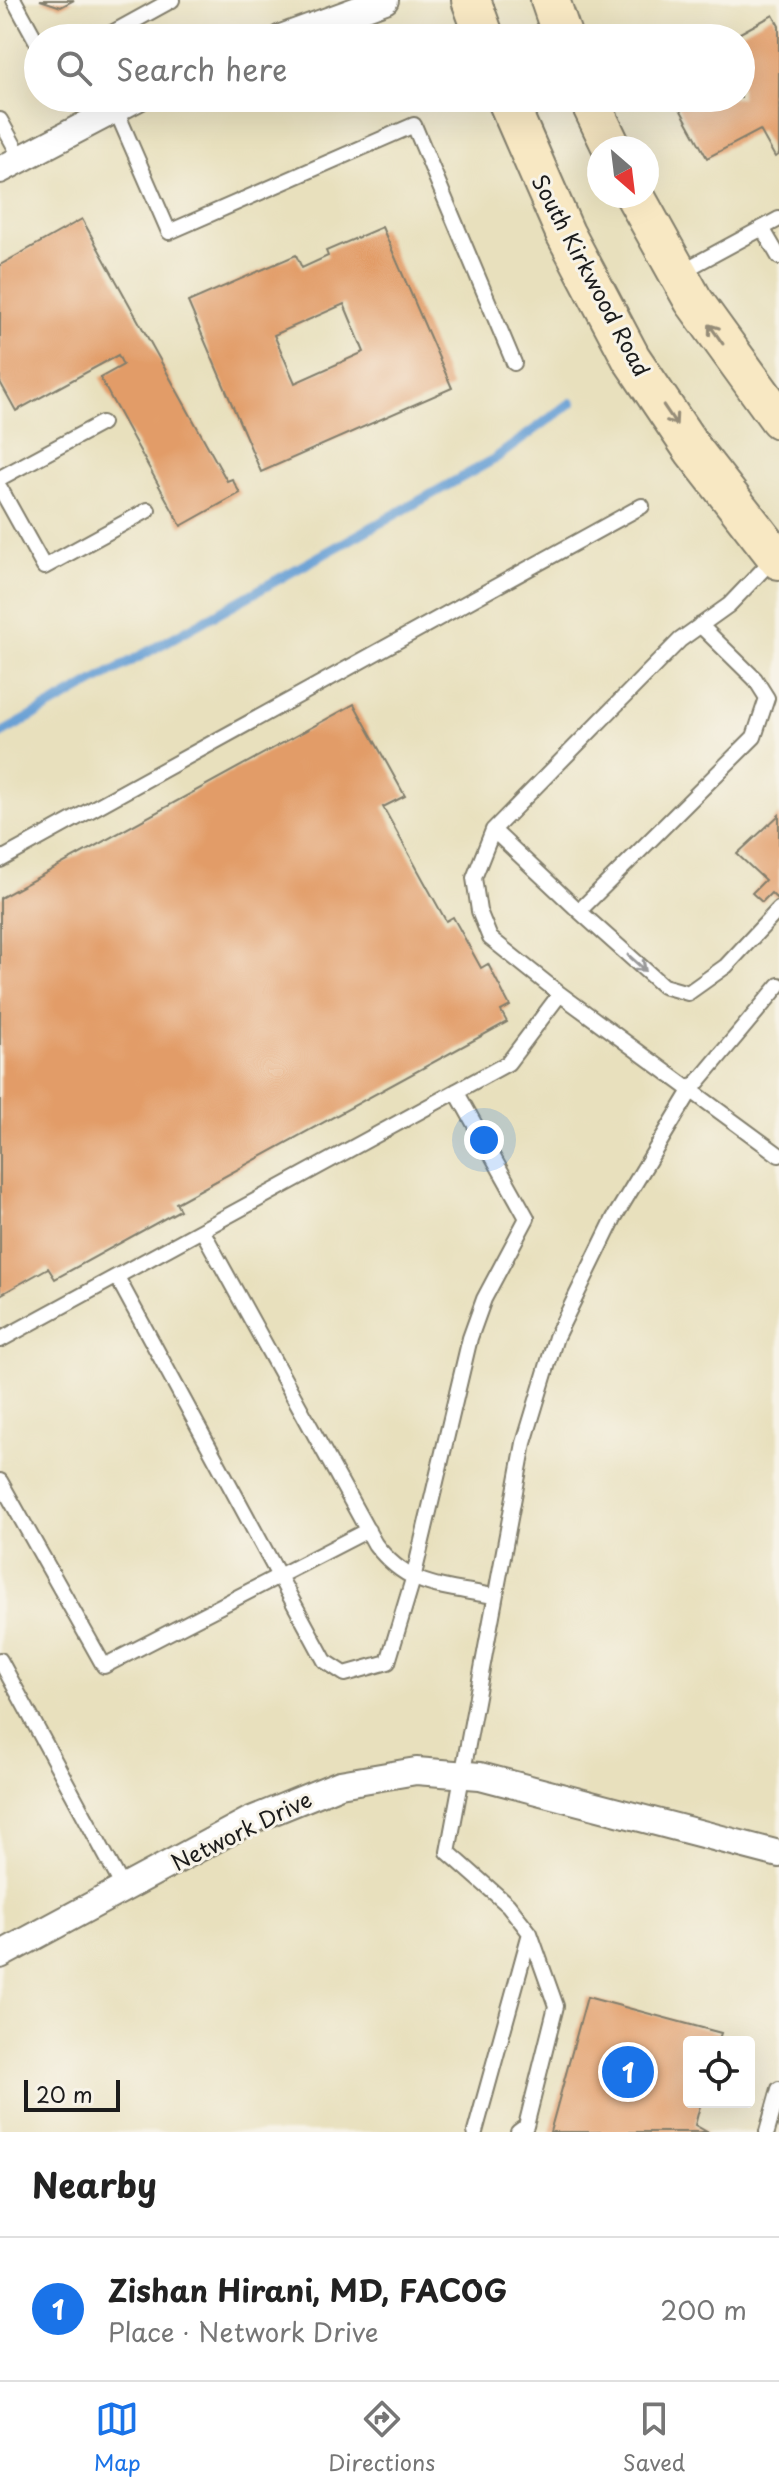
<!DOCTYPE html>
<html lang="en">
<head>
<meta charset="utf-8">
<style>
	:root { --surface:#fff; --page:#f2f2f2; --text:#222; --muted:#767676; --line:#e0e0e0; --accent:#1a73e8 }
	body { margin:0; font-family:"Playpen Sans",sans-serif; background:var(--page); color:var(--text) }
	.controls { position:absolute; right:24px; bottom:24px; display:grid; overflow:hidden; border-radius:8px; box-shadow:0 8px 32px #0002 }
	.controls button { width:72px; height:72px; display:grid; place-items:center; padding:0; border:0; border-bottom:2px solid var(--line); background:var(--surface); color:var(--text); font:40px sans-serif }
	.compass { position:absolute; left:587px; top:136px; width:72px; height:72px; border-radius:50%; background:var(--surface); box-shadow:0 8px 32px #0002; rotate:152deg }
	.scale { position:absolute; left:24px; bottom:20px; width:96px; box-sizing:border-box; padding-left:8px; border:4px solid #1c1c1c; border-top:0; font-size:22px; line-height:28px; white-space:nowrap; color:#1c1c1c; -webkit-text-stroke:6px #f7f3e8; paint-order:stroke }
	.you { position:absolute; left:484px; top:1140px; width:28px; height:28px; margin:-20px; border:6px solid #fff; border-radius:50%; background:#1a73e8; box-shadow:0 0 0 12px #1a73e833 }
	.badge { display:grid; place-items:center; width:52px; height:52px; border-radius:50%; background:var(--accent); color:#fff; font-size:26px; font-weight:700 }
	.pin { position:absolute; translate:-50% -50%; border:4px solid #fff; box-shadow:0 2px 8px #0006 }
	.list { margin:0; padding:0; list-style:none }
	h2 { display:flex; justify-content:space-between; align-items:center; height:104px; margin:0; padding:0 32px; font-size:34px }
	h2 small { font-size:26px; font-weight:400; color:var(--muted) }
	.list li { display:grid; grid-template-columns:52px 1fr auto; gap:24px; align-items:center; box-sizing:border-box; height:144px; padding:0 32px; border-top:2px solid var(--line) }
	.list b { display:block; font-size:30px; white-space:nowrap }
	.list p { margin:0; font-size:26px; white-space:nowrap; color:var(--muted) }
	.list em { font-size:26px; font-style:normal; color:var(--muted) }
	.icon { flex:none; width:44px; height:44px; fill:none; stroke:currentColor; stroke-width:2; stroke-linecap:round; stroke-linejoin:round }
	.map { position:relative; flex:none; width:779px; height:2132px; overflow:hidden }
	.search { position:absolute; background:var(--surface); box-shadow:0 8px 32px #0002; left:24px; right:24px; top:24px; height:88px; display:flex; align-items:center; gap:20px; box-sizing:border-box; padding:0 28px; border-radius:44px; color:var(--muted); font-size:30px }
	.sheet { height:248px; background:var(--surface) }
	nav { display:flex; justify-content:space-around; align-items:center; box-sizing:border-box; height:112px; border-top:2px solid var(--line); background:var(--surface); font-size:22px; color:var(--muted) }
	nav a { display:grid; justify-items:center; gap:4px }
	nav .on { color:var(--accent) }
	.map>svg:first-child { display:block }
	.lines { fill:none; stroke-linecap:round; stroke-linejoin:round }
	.stream { stroke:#659ed4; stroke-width:10 }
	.building { fill:#e29c68; fill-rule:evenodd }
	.lane-casing { stroke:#827e6c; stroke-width:18 }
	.street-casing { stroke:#827e6c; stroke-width:30 }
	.secondary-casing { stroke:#827e6c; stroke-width:42 }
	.lane { stroke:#fff; stroke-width:14 }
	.street { stroke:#fff; stroke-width:26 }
	.secondary { stroke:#f8e8c3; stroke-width:38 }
	.oneway { stroke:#958c78 }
	.oneway2 { stroke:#999 }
	.labels { text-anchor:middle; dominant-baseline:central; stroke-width:6; stroke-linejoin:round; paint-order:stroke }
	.street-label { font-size:22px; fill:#1c1c1c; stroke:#f7f3e8 }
</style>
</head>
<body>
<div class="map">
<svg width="779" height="2132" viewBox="0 0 779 2132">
	<rect width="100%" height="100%" fill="#f7f3e8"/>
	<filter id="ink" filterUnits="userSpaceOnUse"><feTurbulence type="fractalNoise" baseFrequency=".0125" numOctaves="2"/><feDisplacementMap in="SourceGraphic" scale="16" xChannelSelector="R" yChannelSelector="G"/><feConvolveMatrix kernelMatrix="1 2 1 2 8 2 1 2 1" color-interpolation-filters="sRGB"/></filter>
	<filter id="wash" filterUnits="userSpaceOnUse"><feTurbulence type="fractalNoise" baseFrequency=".006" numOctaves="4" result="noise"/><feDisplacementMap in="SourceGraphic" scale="32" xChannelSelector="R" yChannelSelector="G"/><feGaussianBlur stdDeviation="1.8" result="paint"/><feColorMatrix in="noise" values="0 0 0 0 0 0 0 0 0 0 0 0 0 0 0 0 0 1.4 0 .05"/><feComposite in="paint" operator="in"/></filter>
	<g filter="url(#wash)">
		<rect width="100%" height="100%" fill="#e8e0bd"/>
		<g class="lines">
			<path class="stream" d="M0,734L493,460L571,403"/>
		</g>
		<g id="blocks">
			<path class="building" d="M40,0H74L61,7Z
				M773,15L779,26V155L775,157L760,130L707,158L674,98H741V38H731Z
				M82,219L227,481L232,479L240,493L181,526L100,378L123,365L118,355L16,411L0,382V265Z
				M382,227L452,388L261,472L188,302L296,255L302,268L328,256L326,251ZM344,304L364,352L295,383L274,335Z
				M354,704L405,796L383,807L446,921L453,917L481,968L488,964L510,1006L501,1011L507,1022L176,1203L180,1210L55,1279L48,1268L0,1295V898Z
				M779,815V895L776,898L771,893L762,902L752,893L765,880L737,854Z
				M587,1997L721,2033L718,2042H689V2102H701L695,2125L707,2132H550Z"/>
		</g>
	</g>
	<g filter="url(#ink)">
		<use href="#blocks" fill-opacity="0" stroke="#827e6c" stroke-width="2"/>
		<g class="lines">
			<g class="lane-casing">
				<path id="lane" d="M14,0L38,44
					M103,38L172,0
					M115,108L169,232L414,125L514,363
					M0,120L21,158
					M762,228L779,257
					M681,272L779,219
					M0,478L102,423
					M0,488L44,567L148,510
					M774,558L729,605L680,640L493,830L474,878L479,911L490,938L560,994L779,1155
					M493,830L579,911L754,737L767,698L755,679L700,625
					M0,860L642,506
					M579,911L663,986L688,993L726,966L779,909
					M202,1230L375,1544C408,1588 442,1586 493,1596
					M117,1277L325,1661L345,1674L388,1662L413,1579L470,1338L484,1299L527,1218L456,1091
					M0,1340L508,1063L560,994
					M0,1481L104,1666L368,1530
					M0,1660L124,1889
					M475,2132L530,1933L508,1905L448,1852L524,1443L556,1337L614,1218L692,1089L779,985
					M518,2132L526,2126L556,2006L530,1933
					M767,2132L779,2089"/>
			</g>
			<g class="street-casing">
				<path id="street" d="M281,38L385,0
					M0,170L137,98
					M0,1955L249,1821L340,1784L416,1771L480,1776L779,1854"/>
			</g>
			<g class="secondary-casing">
				<path id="secondary" d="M471,0L485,38
					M550,0L563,38
					M506,98L565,233L631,358L693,450L779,560
					M588,98L612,148
					M635,196L693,300L779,419"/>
			</g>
			<use href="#lane" class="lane"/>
			<use href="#street" class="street"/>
			<use href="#secondary" class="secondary"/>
		</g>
		<defs><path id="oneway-shaft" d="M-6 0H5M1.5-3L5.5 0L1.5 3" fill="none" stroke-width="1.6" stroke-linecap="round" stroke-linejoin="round" transform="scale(2)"/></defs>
		<g class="oneway">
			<use href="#oneway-shaft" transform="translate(716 334) rotate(-125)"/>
			<use href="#oneway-shaft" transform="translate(670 415) rotate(56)"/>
		</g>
		<use class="oneway2" href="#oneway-shaft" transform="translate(637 963) rotate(42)"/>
	</g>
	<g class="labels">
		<g class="street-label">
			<text transform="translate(592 275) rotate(62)">South Kirkwood Road</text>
			<text transform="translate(241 1830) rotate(-26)">Network Drive</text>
		</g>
	</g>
</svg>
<div class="controls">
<button><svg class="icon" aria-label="locate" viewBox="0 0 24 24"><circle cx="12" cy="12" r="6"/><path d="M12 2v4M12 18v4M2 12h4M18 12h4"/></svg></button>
</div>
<svg class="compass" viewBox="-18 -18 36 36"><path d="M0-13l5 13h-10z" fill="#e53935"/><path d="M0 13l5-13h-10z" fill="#767676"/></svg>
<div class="scale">20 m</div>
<div class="you"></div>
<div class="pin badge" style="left:628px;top:2072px">1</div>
<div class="search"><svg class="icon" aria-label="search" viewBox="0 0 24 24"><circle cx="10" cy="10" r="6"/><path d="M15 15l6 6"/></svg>Search here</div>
</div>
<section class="sheet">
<h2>Nearby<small></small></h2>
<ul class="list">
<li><span class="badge">1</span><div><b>Zishan Hirani, MD, FACOG</b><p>Place · Network Drive</p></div><em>200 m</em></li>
</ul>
</section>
<nav>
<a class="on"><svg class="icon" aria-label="map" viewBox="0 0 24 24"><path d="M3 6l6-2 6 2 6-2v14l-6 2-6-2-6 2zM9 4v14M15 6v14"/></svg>Map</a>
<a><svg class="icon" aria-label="directions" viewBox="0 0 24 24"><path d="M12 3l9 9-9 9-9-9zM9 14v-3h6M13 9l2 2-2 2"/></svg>Directions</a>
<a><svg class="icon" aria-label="saved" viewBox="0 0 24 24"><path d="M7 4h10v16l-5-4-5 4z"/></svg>Saved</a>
</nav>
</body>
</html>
